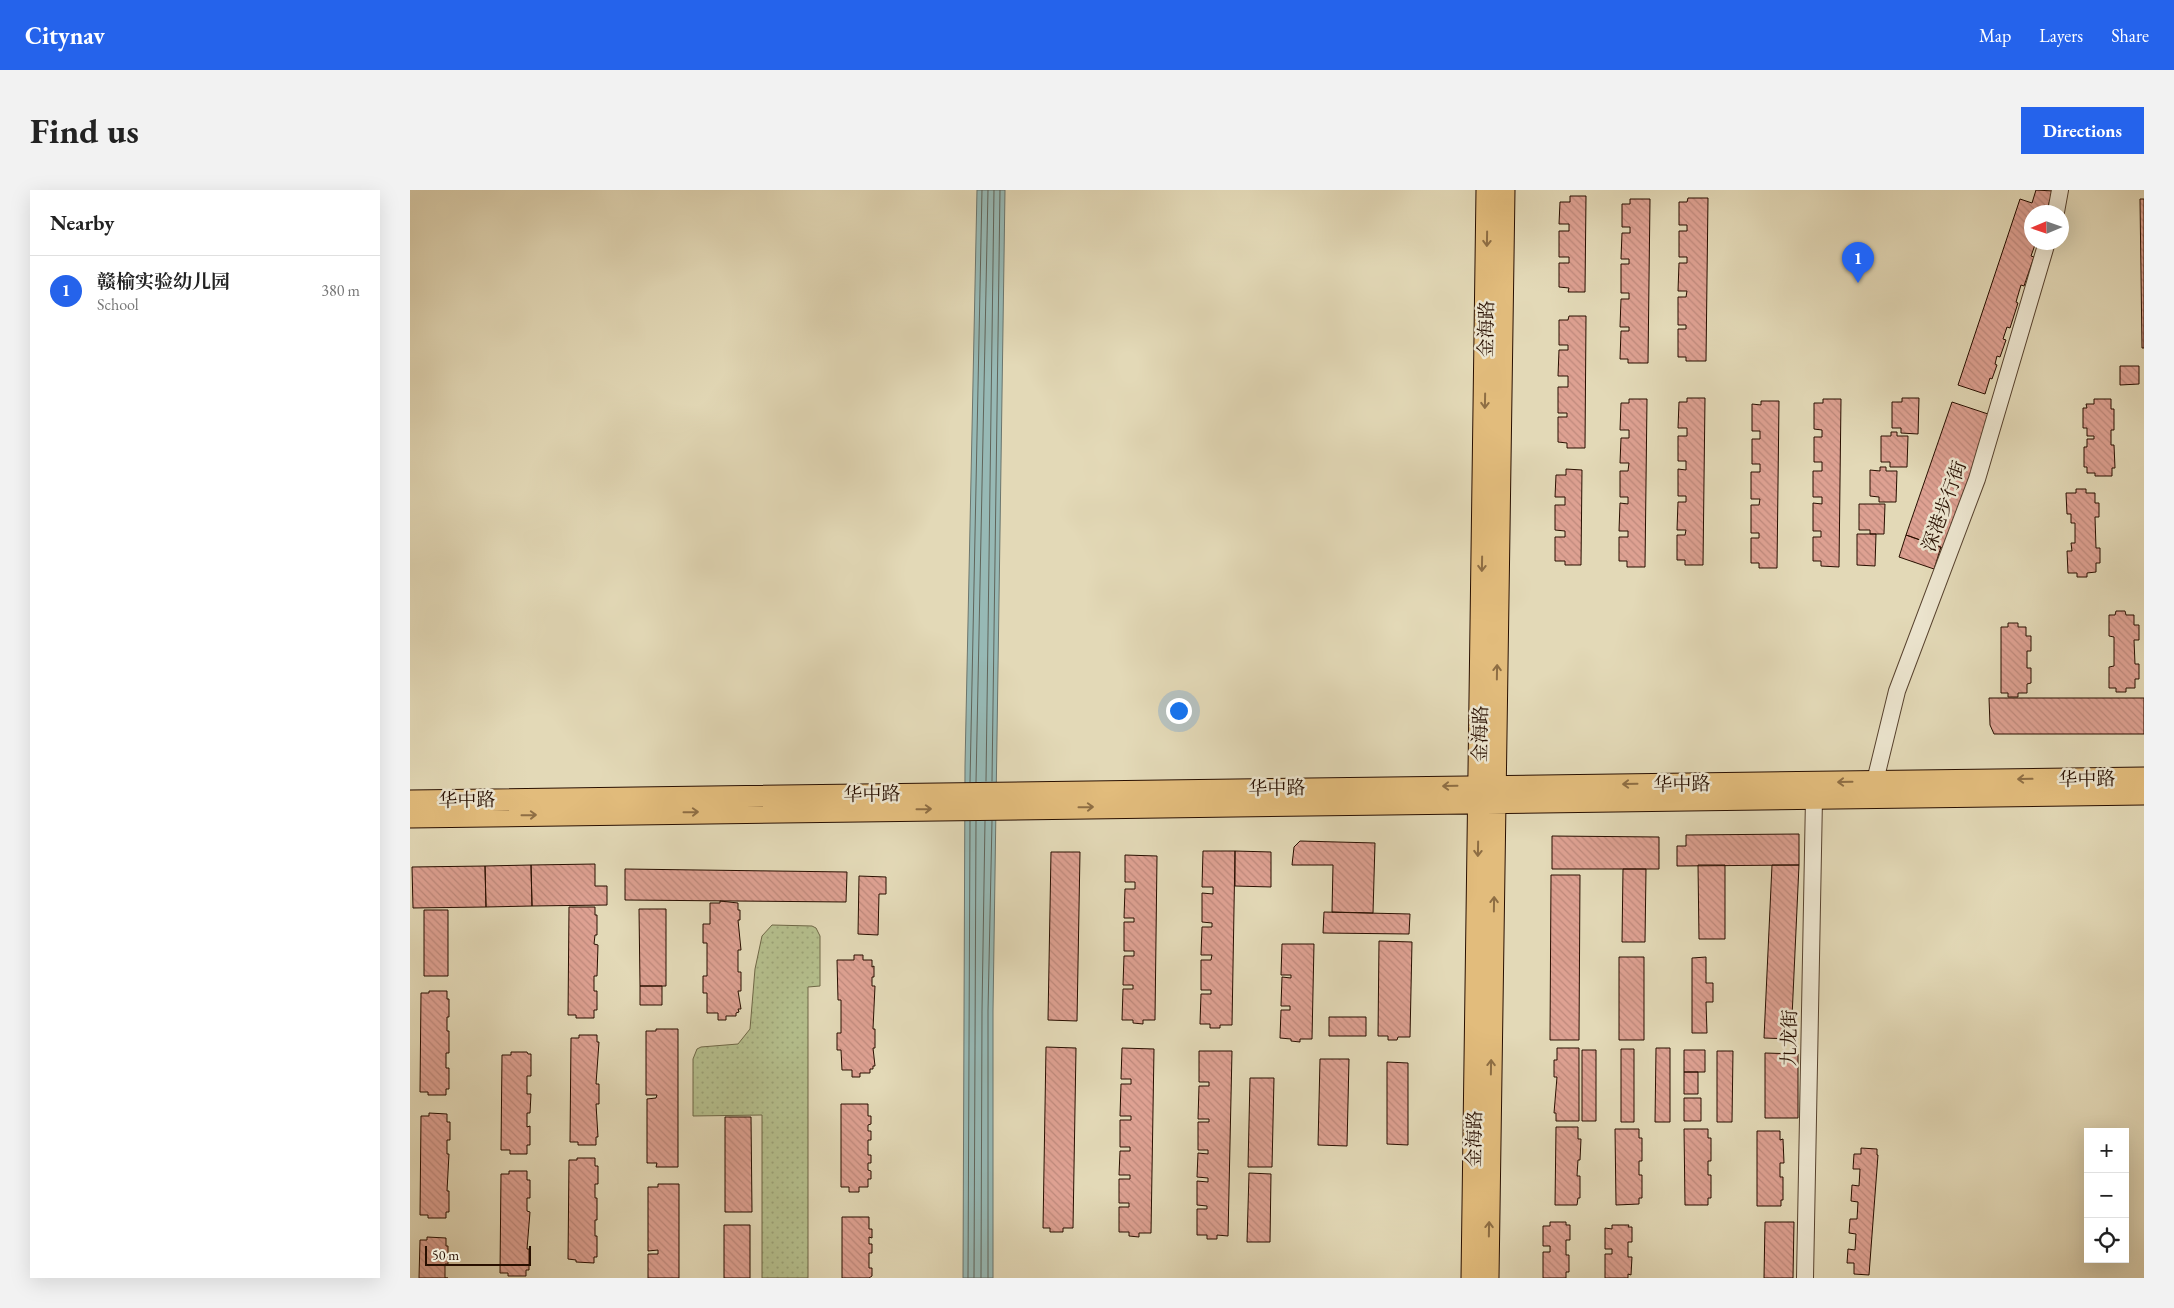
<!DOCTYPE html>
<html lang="en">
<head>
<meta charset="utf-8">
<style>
	:root { --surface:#fff; --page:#f2f2f2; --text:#222; --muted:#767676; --line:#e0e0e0; --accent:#2563eb }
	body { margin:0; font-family:"EB Garamond","Noto Serif SC",serif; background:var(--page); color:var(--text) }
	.controls { position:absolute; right:15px; bottom:15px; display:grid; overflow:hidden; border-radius:0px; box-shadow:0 5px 20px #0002 }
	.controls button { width:45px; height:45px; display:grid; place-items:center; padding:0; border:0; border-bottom:1px solid var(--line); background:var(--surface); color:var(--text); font:25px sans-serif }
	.compass { position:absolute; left:1614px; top:15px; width:45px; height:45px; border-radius:50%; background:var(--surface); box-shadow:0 5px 20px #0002; rotate:268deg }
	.scale { position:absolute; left:15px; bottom:12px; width:106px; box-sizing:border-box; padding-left:5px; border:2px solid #280f00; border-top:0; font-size:14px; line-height:18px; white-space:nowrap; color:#280f00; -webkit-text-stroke:4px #ede6d0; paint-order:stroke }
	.you { position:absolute; left:768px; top:520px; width:18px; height:18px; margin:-12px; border:4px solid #fff; border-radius:50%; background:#1a73e8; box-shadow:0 0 0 8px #1a73e833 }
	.badge { display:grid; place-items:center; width:32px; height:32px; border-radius:50%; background:var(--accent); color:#fff; font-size:16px; font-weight:700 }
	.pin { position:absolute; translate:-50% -41px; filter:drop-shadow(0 1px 2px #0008) }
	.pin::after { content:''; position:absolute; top:26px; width:18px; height:15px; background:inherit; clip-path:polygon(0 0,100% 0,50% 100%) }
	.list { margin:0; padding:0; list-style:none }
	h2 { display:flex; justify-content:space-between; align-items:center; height:65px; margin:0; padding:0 20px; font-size:21px }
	h2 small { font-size:16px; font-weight:400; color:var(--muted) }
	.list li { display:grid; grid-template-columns:32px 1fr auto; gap:15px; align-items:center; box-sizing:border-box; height:70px; padding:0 20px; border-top:1px solid var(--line) }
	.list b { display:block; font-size:19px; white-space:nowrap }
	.list p { margin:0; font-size:16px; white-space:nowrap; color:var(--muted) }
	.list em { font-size:16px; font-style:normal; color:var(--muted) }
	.icon { flex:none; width:28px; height:28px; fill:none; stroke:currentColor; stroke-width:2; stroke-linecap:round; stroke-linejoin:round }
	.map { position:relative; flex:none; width:1734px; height:1088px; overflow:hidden; border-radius:0px }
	header { display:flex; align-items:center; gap:30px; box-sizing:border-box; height:70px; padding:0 25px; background:var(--accent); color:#fff }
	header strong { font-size:24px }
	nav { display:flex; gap:28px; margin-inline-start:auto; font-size:18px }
	.intro { display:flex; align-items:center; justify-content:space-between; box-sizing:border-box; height:120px; padding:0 30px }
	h1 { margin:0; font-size:35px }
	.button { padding:12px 22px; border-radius:0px; background:var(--accent); color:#fff; font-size:18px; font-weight:700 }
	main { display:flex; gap:30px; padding:0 30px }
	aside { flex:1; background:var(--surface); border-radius:0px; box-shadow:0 5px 20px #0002 }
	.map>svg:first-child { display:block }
	.grass { fill:url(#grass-dots); stroke:#6e6746 }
	.water { fill:#97b9b5; stroke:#6b756d }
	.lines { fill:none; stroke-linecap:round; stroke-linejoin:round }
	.shore { stroke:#60645a; stroke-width:1 }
	.building { fill:url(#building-back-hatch); stroke:#280f00 }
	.minor-casing { stroke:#57422e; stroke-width:18 }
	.major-casing { stroke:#280f00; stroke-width:23 }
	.minor { stroke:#ede6d0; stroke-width:16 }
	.major { stroke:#e2bc7c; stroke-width:21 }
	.oneway { stroke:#8e6e44 }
	.labels { text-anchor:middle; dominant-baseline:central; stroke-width:5; stroke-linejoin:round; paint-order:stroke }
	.street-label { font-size:19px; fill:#280f00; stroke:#ede6d0 }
</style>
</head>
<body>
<header>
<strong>Citynav</strong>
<nav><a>Map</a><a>Layers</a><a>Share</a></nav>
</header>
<div class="intro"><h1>Find us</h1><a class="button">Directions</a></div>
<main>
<aside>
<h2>Nearby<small></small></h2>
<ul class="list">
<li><span class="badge">1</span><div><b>赣榆实验幼儿园</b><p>School</p></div><em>380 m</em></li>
</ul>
</aside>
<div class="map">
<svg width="1734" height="1088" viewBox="0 0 1734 1088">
	<defs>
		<pattern id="grass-dots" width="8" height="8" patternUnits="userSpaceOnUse" patternTransform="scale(1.25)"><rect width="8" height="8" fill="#b5bf8d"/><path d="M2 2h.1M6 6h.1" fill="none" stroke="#9ca378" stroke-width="1.8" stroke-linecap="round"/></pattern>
		<pattern id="building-back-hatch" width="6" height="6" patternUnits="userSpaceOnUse" patternTransform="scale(1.25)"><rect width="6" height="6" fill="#dea192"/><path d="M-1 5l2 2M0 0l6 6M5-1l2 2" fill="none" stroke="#be897c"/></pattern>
	</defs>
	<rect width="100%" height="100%" fill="#e3d9b7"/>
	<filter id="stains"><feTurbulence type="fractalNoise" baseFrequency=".004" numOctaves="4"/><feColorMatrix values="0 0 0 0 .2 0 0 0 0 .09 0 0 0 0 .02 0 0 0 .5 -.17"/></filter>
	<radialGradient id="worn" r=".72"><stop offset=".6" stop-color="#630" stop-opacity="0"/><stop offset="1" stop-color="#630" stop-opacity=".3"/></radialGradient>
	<path class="grass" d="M362,735L402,736L406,738L410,746V796L398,797V1088H352V925L283,926V869L287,859L291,857L328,854L340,839L345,779L352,746Z"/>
	<path class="water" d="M567,0H595L583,821V1088H553L555,576Z"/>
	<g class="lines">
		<path class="shore" d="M576,591L584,0
			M582,591L590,0
			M560,592L572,0
			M566,592L578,0
			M558,1088L560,631
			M564,1088L566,631
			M571,1088L572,821L575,631
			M578,1088V821L582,631"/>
	</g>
	<path class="building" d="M1626,0L1643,1L1638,16L1640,17L1638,22H1622V52H1626L1621,66L1624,67L1614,96L1611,95L1606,112L1608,113L1600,138L1597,137L1593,149L1596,150L1590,167L1587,166L1585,174L1587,175L1582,189L1580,188L1575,204L1548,195L1610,9L1622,13Z
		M1160,6H1176L1175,102H1158L1159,98L1149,97V73H1159V67H1149V41H1159V34H1149L1150,12H1160Z
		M1278,8H1298L1296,171H1276V167H1268V139H1276V135H1268V107H1276L1277,101H1268L1269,73H1277V67H1269V41H1277V35H1269V12H1277Z
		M1220,9H1240L1238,173H1218V169H1210L1211,141H1219V137H1210L1211,109H1219V103H1211V74H1219V69H1211L1212,43H1220V37H1212V14H1220Z
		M1730,9H1734V158H1732Z
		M1159,126H1176L1175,258H1157V253L1148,252V227H1157V223H1148V197H1158V186H1148L1149,160H1158V155H1149V130H1158Z
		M1710,176H1729V194L1710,195Z
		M1277,208H1295L1293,375H1275V370H1267V345H1275L1276,340H1267L1268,312H1276V306H1268V279L1276,280V271H1268V246H1277V238H1268L1269,212H1277Z
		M1492,208H1509L1508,244L1491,243V238H1482V212H1492Z
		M1219,209H1237L1235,377H1217V371H1209V347H1218V341H1209L1210,313L1218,314V307H1210V281H1218L1219,273H1210L1211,248H1219V240H1210L1211,213H1219Z
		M1413,209H1431L1429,377L1411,376V371H1403V347H1411V341H1403V313L1412,314V307H1403V281H1412V272H1404V247H1412V240L1404,239V213H1413Z
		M1684,209H1701V219H1704V240H1701V255H1704L1705,278H1702V286H1685V283H1677V277H1674V257H1677V249H1684V246H1677V238H1673V218H1677L1676,214H1684Z
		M1351,211H1369L1367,378H1349V373H1341V348H1349V343H1341V315H1349L1350,309H1341V282H1350V274H1342V249H1350V241H1342V214L1351,215Z
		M1542,212L1581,225L1535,359L1496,345Z
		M1481,242H1487V246H1498L1497,277H1480V272H1471V246H1481Z
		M1470,277H1476V281H1487L1486,312H1469V307L1460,306V280L1470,281Z
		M1156,279L1172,280L1171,375H1155V371H1145V347H1155V341L1145,340V315H1155V307H1145L1146,285H1156Z
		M1666,299H1676V303H1685V313H1689V327H1685L1686,358H1690V373H1686V382L1677,383V387H1667V383H1658L1657,361H1662L1661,353H1665V333H1661V324H1657L1656,303H1666Z
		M1449,314H1475L1474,344H1460V340H1449Z
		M1447,344H1466L1465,376L1447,375Z
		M1496,345L1531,357L1524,379L1489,367Z
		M1706,421H1715L1716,425H1724V435H1729V450H1724L1725,474H1729V489H1725V498H1716V502H1706V498H1699V477L1704,476V447L1699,446V425H1705Z
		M1598,433H1608V437H1616V446H1621V461H1617V478H1621V493L1617,494V503H1608V507H1598V503H1591V437H1598Z
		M1579,508H1734V544H1584L1580,535Z
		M1389,644V675L1267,676V656H1276V645Z
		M1142,646L1249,647V679H1142Z
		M890,651L965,653L963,723L922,722L923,675H882L884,657Z
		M793,661H825L822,835H810V838H800V834H790L791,804H801V800H791V770H801L802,765H791L792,737H802V733L792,732V703L803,704V697H792Z
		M825,661L861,662V697L825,696Z
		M641,662H670L667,831L638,830Z
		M715,665L747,666L745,830H733V834L723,833V830H712L713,799H723V795H713L714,766H724V761H714V732H724V728H714L715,699H725V692H715Z
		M185,674V696H197V715L122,716L121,675Z
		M121,675L122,716L76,717L75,676Z
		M1288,675H1315V749H1289Z
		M1362,675H1389L1381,849L1354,848Z
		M75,676L76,717L3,718L2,677Z
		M215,679L437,682L436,712L215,710Z
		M1213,679H1236L1235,752H1212Z
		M1141,685H1170L1169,850H1140Z
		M449,686L476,687V704H469L468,745L448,744Z
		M310,711L328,713V720H330V730H328L331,760H328V782H331V801H328L331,819H328L329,822L326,823V826H316V830H308V823H297V803H293V786H297V753H293V734H300V713H310Z
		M159,717H185V725H187V745H185L184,754L188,755L187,786H184V801H187V820H184V828H166V825H158Z
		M229,719H256V796H230Z
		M14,720H38V786H14Z
		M914,722L1000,724L999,744L913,743Z
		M969,751L1002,752L1000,847H988L987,850H978V846H968Z
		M872,754H904L902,849H890V852L881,851V849L870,848L871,820H880V816H871L872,787L881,788V785H871Z
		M444,765H453V770H462V777L464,776V787H462V796H465L463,839H465V858H463L465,876H463V879H460V883H450V887H442V880H432L431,860H427V843H431V810H428L427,770H444Z
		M1209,767H1234V850H1209Z
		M1296,767V793H1303V812H1296L1297,843H1282V768Z
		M230,796H252V815H230Z
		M19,801H37V809H39V827H37V841H39V863H36V878H39V899H36V905H18V902H10L11,803H19Z
		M919,827H956V846H919Z
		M246,839H268V977H246L247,973H237V909L246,908L247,905H236V841H246Z
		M169,845H187V852H189L186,894H189V914H186L188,947H186V955H168V952H160L161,848H169Z
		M636,857L666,858L663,1038H653V1042H640V1038H633Z
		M712,858L744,859L741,1043H729V1047L719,1046V1042H709V1017H719V1013H709V989H720V985H709L710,961H720V957H710V930H721V926H710L711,894H721V889H711Z
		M1147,858H1169V931H1146V923H1144L1147,887H1144V870H1147Z
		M1246,858H1260V932H1245Z
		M1211,859H1224V932H1211Z
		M1172,860H1186V931H1172Z
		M1274,860H1295V882H1274Z
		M789,861H822L818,1046L807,1045V1049H797V1045H787V1019H797V1016L787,1015V991L798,992V988L787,987L788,963L798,964V960H788V932H799V929H788L789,896H799V892H789Z
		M1307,861H1323L1322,932H1307Z
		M101,862H117L118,864H121V886H117V904H121L120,923H117V937L120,936V955H117V964H100V960H91L92,865H101Z
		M1355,863L1388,864V928H1355Z
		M910,869H939L937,956L908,955Z
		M977,872L998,873V955L977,954Z
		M1274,882H1288V904H1274Z
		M840,888H864L862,977H838Z
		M1274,908H1291V931H1274Z
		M431,914H458V926H461V934L458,935V941H461V950H458V965H461V973H458V980L461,981V989H458V997H449V1002H439V997H431Z
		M19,923L37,924V932H40V950H37V964H39L37,1001H39V1022H36V1028H18V1025H10L11,926H19Z
		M315,927H341L342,1022H315Z
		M1146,937H1168V949H1171L1170,970H1168L1167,986H1170V1008H1168L1167,1015H1145Z
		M1205,939H1229V948H1232V971H1229V985H1232V1008H1229V1014L1206,1015Z
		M1274,939H1298V948H1301V971H1298V985H1301V1008H1298V1015H1275Z
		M1347,941H1370V950L1373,949L1374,973H1370V987H1373V1010H1371V1016H1347Z
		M1451,958L1467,959V965H1468L1459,1085L1444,1084V1073H1437L1438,1059L1445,1060L1446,1044L1439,1043L1440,1029H1447L1448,1012L1441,1011L1442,995L1449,996L1450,979H1443L1444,964H1451Z
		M167,968H185V976H188V994H185V1008H187V1030H185V1046H187V1067H184V1073L166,1072V1070L158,1069L159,970H167Z
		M99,981H117V990H120V1008H117V1021L120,1022L117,1059H119V1080H116V1086H98V1083H90L91,984H99Z
		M839,983L861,984L860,1052H837Z
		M248,994H269V1088H238V1064H248V1060L238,1061V997H248Z
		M432,1027H459V1039H462V1048L459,1047V1054H462V1063H459V1078H462V1086L459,1088H432Z
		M1140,1032H1156V1035H1160V1050H1156V1065H1159V1082H1156V1088H1133V1062H1140V1056H1133V1036H1140Z
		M1355,1032H1384L1383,1088H1354Z
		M314,1035H340V1088H314Z
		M1202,1035H1219L1218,1037H1222V1052H1218V1067H1222L1221,1085L1218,1084V1088H1195V1064H1202V1059H1195V1038L1202,1039Z
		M17,1047L36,1048V1056H38V1074H35V1088H38H9L10,1050H17Z"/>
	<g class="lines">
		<g class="minor-casing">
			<path id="minor" d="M1646,22L1650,0
				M1465,591L1487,501L1567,289L1637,52
				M1395,1088L1404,608"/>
		</g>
		<g class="major-casing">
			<path id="major" d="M0,611L1734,588
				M0,627L1734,604
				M1062,1088L1077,0
				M1078,1088L1094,0"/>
		</g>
		<use href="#minor" class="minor"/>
		<use href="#major" class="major"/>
	</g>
	<defs><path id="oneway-shaft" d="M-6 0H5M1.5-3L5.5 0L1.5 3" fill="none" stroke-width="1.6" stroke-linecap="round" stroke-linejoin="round" transform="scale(1.25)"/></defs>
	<g class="oneway">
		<use href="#oneway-shaft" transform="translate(1077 49) rotate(91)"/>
		<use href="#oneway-shaft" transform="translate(1075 211) rotate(91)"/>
		<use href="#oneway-shaft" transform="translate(1072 374) rotate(91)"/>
		<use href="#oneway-shaft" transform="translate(1087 482) rotate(-89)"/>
		<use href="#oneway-shaft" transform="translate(1615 589) rotate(179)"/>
		<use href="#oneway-shaft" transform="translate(1435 592) rotate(179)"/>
		<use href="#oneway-shaft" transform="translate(1220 594) rotate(179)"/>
		<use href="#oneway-shaft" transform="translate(1040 596) rotate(179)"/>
		<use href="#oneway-shaft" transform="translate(676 617) rotate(-1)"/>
		<use href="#oneway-shaft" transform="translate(514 619) rotate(-1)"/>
		<use href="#oneway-shaft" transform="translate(281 622) rotate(-1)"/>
		<use href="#oneway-shaft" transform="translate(119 625) rotate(-1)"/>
		<use href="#oneway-shaft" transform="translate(1068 659) rotate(91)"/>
		<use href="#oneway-shaft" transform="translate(1084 714) rotate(-89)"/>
		<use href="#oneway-shaft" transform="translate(1081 877) rotate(-89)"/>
		<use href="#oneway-shaft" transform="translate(1079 1039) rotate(-89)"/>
	</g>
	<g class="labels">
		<g class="street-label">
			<text transform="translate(1076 139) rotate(-89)">金海路</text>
			<text transform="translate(1534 316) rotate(-70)">深港步行街</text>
			<text transform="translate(1070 544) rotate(-89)">金海路</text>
			<text transform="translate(1677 589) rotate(-1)">华中路</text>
			<text transform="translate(1272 594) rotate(-1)">华中路</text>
			<text transform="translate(867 598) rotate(-1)">华中路</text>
			<text transform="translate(462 604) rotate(-1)">华中路</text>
			<text transform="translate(57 610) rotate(-1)">华中路</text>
			<text transform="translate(1379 848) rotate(-89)">九龙街</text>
			<text transform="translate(1064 949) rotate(-89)">金海路</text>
		</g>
	</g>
	<rect width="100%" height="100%" filter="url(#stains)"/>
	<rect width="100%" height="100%" fill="url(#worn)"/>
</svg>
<div class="controls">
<button>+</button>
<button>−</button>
<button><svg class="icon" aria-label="locate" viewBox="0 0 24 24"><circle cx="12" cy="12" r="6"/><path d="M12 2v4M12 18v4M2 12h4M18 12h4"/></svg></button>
</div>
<svg class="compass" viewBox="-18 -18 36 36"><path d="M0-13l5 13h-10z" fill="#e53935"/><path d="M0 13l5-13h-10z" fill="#767676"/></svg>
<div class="scale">50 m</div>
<div class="you"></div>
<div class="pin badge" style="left:1448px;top:93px">1</div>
</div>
</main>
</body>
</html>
